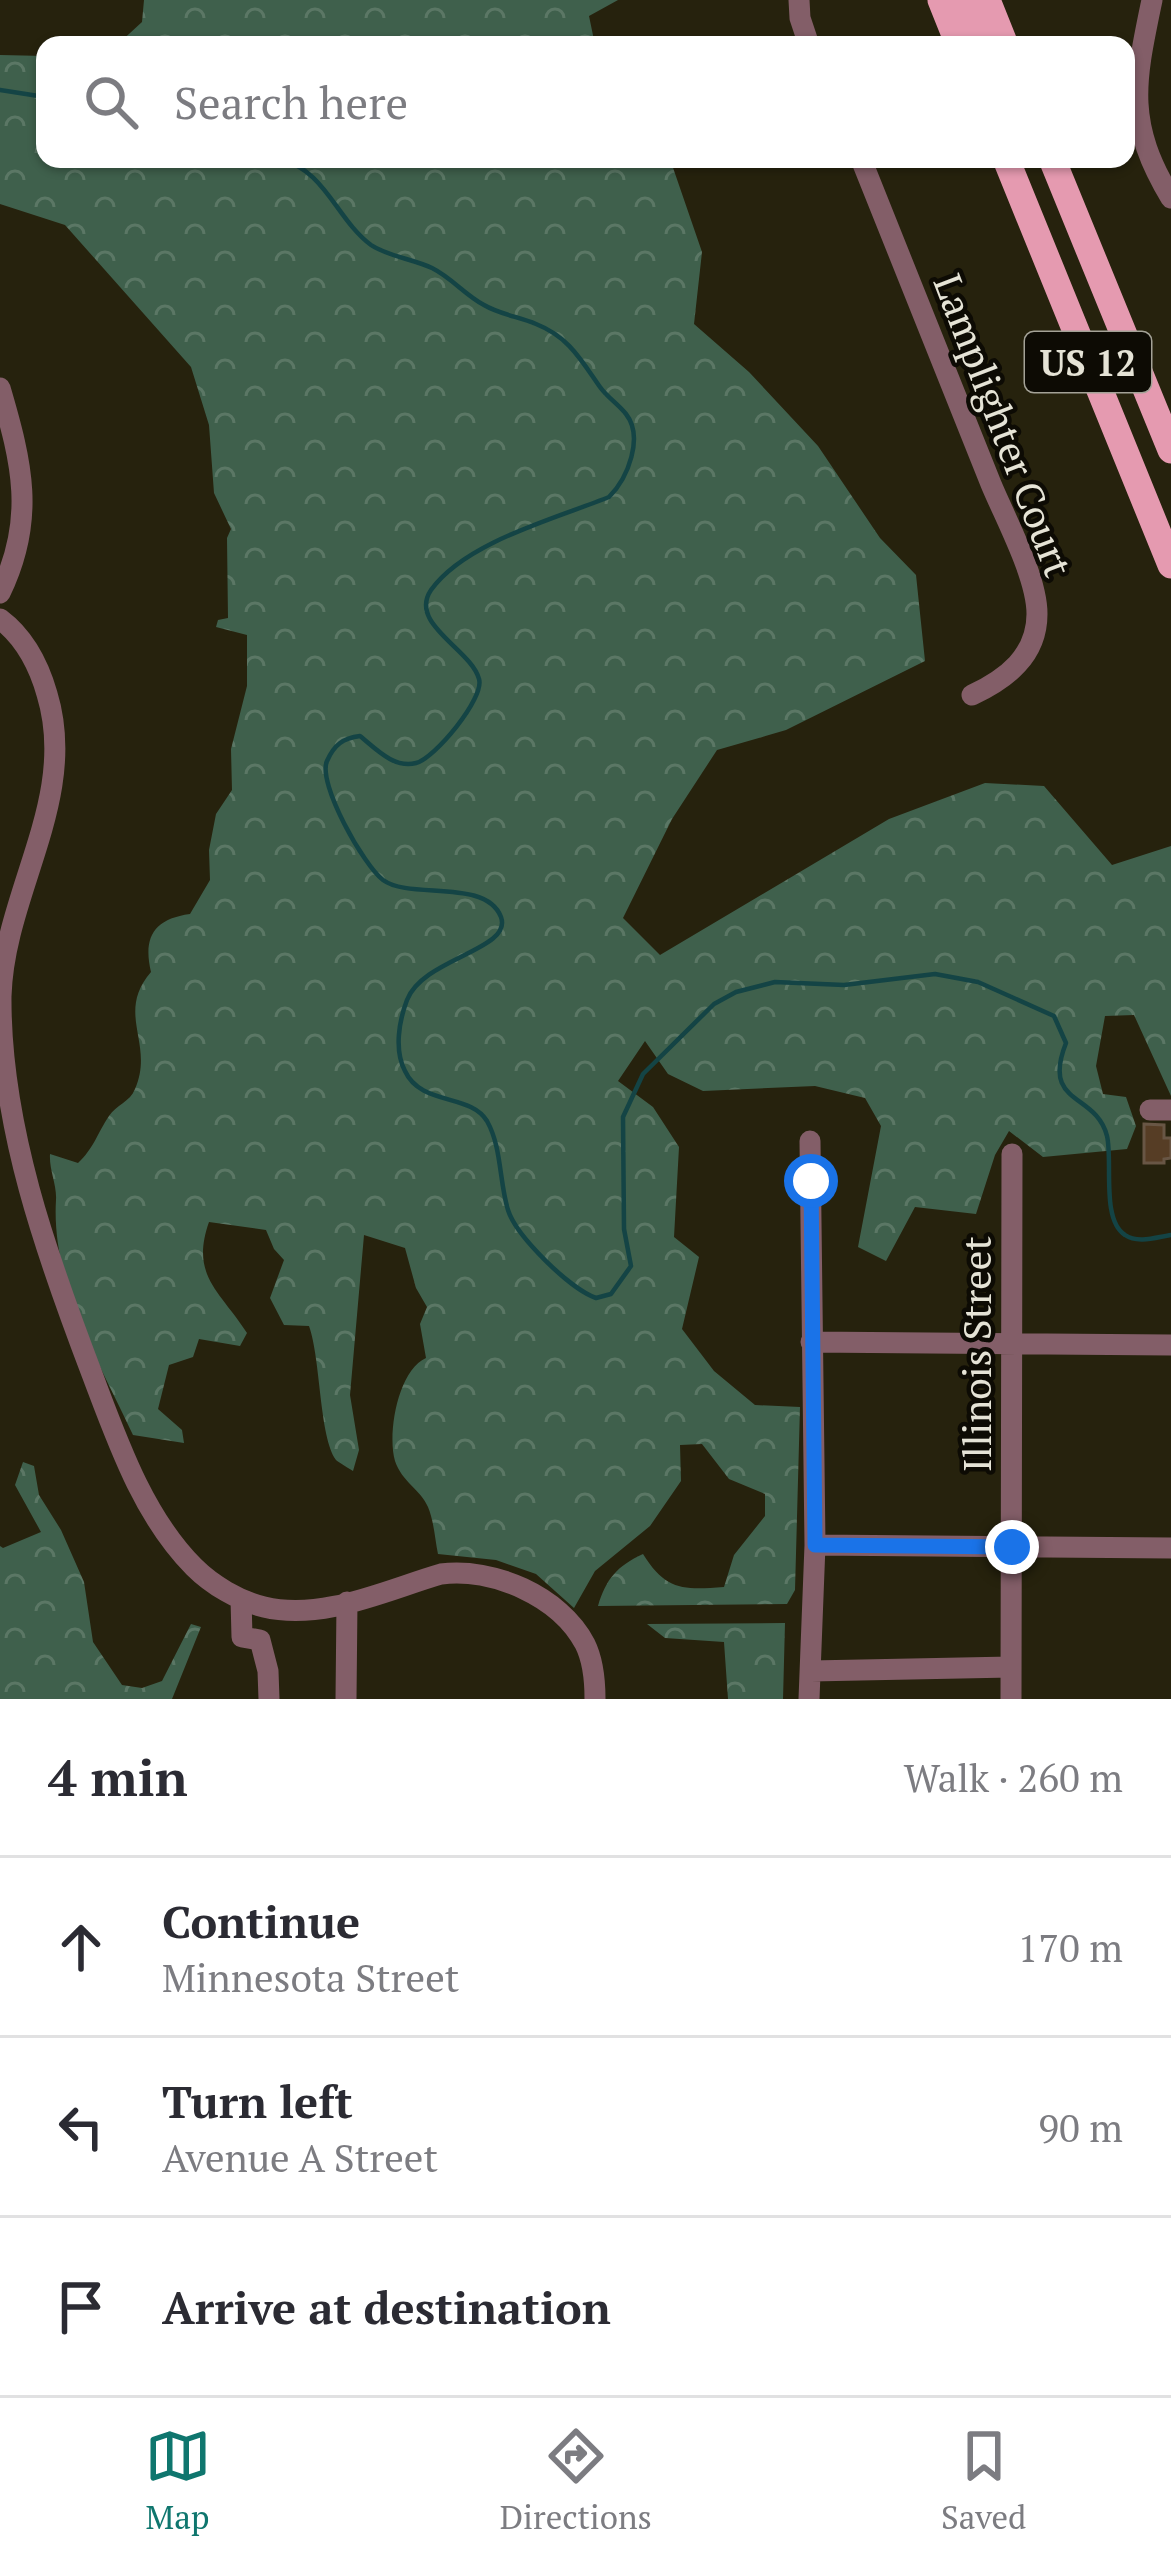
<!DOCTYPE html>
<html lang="en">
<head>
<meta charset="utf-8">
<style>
	:root { --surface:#fff; --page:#f7f7f7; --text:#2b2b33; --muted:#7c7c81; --line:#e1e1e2; --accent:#0f766e }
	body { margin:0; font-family:"PT Serif",serif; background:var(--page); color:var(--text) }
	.stop { position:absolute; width:36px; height:36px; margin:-27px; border:9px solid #1a73e8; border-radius:50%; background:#fff }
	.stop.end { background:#1a73e8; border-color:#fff; box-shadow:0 3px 12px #0008 }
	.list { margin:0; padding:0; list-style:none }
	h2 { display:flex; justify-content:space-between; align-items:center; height:156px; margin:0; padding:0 48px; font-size:51px }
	h2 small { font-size:39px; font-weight:400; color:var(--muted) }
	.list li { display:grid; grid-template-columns:78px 1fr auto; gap:36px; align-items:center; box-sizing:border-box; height:180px; padding:0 48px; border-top:3px solid var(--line) }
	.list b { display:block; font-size:45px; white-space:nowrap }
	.list p { margin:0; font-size:39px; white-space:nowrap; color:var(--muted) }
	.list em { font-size:39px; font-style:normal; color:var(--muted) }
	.icon { flex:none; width:66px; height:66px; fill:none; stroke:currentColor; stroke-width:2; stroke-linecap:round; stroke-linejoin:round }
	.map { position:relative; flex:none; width:1171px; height:1699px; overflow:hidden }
	.search { position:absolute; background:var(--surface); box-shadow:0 3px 9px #0004; left:36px; right:36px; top:36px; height:132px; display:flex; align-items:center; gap:30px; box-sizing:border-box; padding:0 42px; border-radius:24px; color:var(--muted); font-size:45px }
	.sheet { height:696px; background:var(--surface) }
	nav { display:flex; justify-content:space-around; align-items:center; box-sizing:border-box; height:168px; border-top:3px solid var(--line); background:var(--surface); font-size:33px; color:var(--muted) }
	nav a { display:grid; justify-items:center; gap:6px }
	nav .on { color:var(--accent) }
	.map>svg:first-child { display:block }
	.forest { fill:url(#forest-crowns) }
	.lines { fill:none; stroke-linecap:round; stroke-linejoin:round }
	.stream { stroke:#144445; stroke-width:4.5 }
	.building { fill:#563d25; stroke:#685645; stroke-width:3 }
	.minor { stroke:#835e68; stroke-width:21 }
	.major { stroke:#e59ab0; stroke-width:27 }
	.route { stroke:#1a73e8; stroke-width:15 }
	.labels { text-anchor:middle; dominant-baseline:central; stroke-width:9; stroke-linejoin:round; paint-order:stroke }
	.shield { fill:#0d0b04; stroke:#a4a297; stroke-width:3 }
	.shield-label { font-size:36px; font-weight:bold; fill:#e5e3d6 }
	.street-label { font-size:39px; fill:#e5e3d6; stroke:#0d0b04 }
</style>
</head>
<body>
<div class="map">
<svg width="1171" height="1699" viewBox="0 0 1171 1699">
	<defs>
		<pattern id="forest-crowns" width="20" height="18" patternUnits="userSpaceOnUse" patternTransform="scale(3)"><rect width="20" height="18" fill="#3f604c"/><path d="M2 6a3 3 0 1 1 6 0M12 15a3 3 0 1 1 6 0" fill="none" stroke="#5b7765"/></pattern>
	</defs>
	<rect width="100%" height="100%" fill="#26220d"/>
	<path class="forest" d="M144,0H618L589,16L595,45H117L142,22Z
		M0,55L45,56V159H670L702,252L694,324L749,372L818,446L880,538L916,575L925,661L786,730L717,750L672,819L623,918L660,955L889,819L985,783L1044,786L1112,865L1171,846V1096L1134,1015L1105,1016L1096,1066L1103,1094L1126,1097L1136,1126L1127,1149L1043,1157L1009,1131L995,1155L976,1214L915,1207L886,1261L858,1247L881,1126L865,1098L815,1086L703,1091L668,1074L645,1041L618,1081L653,1107L679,1147L674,1237L699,1257L682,1329L714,1371L755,1405L800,1407L795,1590L787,1604L598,1606C606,1579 617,1566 643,1554C666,1591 684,1590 724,1587L734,1555L765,1516V1494L729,1479L702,1444L680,1445L681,1481L650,1526L595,1571L574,1608L536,1574L496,1560L438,1554C435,1540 434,1521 428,1507C421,1490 402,1482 395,1461C387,1434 398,1370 426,1358L420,1324L427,1307L416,1288L405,1248L364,1235L350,1395L359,1450L353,1471C350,1469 338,1462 336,1460C319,1436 321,1360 309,1326L284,1325L270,1298L284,1260L274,1249L266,1230L209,1222C190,1276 220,1291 247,1333L240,1346L199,1339L193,1357L169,1365L158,1409L182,1430L184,1443L133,1435C99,1362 51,1282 56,1200C57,1185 49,1170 50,1154L78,1163C94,1148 97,1134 109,1116C116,1105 130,1102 135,1089C155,1043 115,1014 151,972C143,938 153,919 190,914L210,880L209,850L216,814L232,790L231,749L247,686V635L216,627L218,620L228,618L227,538L231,529L214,493L209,425L191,367L65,225L0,204Z
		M23,1462L34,1466L39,1495L61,1530L84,1582L93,1642L122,1685L142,1688L162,1681L191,1624L201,1627L172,1699H0V1546L3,1548L41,1532L15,1485Z
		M785,1623L783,1699H728L724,1642L665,1638L647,1624Z"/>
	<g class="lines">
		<path class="stream" d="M0,90L45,97
			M279,159C325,169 336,219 371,245C387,256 413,259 432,268C452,278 465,295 484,305C499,314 519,317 536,324C569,337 581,360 600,387C607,397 618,404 626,414C644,437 628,478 609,497C557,518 465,542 431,590C408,624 471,649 479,679C485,698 434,759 416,763C394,769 375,748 360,736C343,738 334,745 327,761C317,783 364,866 383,880C410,900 486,878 501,917C513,950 423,958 407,1000C399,1021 394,1050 405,1071C421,1106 470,1093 487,1121C502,1148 499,1181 508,1210C516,1236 570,1289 596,1298L611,1294L631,1266L624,1229L623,1117L643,1074L714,1004L736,992L775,982L844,985L935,974L978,982L1054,1016L1066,1043C1041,1106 1096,1092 1107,1136C1113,1161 1101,1220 1125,1235C1138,1244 1157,1237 1171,1235"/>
	</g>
	<path class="building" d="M1144,1124L1164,1125V1138H1171V1158L1164,1159V1163H1144Z"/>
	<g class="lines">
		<path class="minor" d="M799,0L800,18L809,45
			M1152,0C1135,82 1125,122 1171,198
			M861,159C904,268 948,376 991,484C1006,520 1037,577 1037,614C1037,656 1006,679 972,695
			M0,388C22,463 36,519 0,593
			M0,619C24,637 39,666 47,694C79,799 4,892 1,996C0,1125 47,1256 92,1374C117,1440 143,1516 194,1567C212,1585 239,1601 264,1607C323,1621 386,1590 441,1574C492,1567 560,1596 585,1644C593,1660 595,1681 595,1699
			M1150,1110H1171
			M811,1342L1171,1345
			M815,1545L1171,1548
			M241,1599L242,1637L260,1640L268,1671L269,1699
			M811,1671L1011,1667
			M346,1699L347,1602
			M809,1699L815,1545L810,1141
			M1011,1699L1012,1154"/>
		<path class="major" d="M941,0L959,45
			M962,0L982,45
			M987,0L1005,45
			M1006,159L1171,565
			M1052,159L1171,450"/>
	</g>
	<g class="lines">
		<path class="route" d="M811,1181L815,1545L1012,1547"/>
	</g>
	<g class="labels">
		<rect class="shield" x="1025" y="332" width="126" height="60" rx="9"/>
		<g class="shield-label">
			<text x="1088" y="362">US 12</text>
		</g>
		<g class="street-label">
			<text transform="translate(1004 425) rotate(69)">Lamplighter Court</text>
			<text transform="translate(976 1354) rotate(-90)">Illinois Street</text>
		</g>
	</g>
</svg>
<div class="stop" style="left:811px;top:1181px"></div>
<div class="stop end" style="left:1012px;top:1547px"></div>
<div class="search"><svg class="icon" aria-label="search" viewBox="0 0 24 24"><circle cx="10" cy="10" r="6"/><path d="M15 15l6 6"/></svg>Search here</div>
</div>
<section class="sheet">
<h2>4 min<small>Walk · 260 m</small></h2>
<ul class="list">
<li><svg class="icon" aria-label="ahead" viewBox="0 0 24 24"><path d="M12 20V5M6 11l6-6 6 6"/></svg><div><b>Continue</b><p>Minnesota Street</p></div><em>170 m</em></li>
<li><svg class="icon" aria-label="left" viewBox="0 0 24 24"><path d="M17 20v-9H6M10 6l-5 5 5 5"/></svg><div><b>Turn left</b><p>Avenue A Street</p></div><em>90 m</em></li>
<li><svg class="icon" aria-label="arrive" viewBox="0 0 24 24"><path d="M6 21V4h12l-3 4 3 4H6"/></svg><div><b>Arrive at destination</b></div></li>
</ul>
</section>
<nav>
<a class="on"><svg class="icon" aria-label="map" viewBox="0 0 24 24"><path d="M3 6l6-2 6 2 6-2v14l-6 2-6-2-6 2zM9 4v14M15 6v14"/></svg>Map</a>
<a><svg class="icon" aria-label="directions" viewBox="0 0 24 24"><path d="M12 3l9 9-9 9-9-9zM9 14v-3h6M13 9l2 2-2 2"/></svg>Directions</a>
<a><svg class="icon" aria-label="saved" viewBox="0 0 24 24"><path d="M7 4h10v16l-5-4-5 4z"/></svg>Saved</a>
</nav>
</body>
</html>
